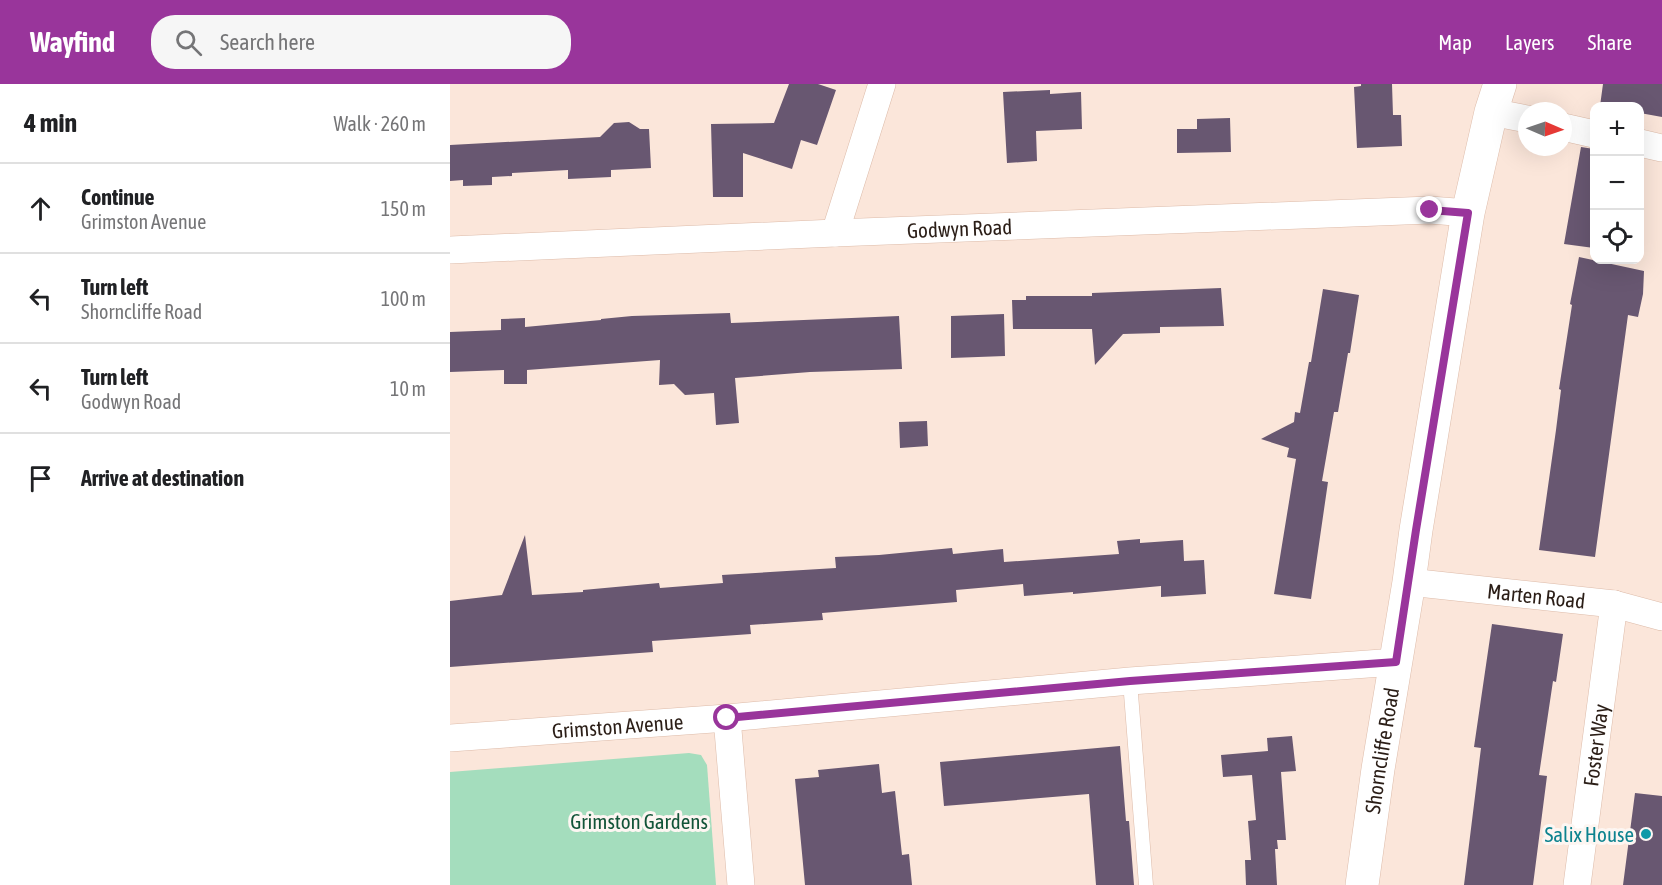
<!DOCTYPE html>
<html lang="en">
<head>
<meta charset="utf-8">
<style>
	:root { --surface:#fff; --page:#f6f6f6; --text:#202124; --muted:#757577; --line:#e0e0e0; --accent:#99359b }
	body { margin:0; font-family:"Asap Condensed",sans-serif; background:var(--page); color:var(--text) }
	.controls { position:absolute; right:18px; top:18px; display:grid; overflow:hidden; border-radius:12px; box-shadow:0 6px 24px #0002 }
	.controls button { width:54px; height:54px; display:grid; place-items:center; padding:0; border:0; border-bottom:2px solid var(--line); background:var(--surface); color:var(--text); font:30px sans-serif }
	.compass { position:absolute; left:1068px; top:18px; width:54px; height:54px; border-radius:50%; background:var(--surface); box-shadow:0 6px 24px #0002; rotate:92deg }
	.stop { position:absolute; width:18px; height:18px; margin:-14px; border:4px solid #99359b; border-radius:50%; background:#fff }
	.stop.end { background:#99359b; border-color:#fff; box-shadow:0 2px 6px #0008 }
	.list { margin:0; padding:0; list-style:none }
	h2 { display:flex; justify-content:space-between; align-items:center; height:78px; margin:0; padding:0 24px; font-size:26px }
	h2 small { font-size:20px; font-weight:400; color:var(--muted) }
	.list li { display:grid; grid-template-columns:39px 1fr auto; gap:18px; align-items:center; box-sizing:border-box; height:90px; padding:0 24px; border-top:2px solid var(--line) }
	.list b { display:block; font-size:22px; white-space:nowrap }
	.list p { margin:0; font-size:20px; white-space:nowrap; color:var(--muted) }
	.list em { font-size:20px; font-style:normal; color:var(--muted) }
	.icon { flex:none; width:33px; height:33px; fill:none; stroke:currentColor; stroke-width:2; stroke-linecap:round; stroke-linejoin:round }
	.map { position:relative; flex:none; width:1212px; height:801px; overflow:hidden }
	header { display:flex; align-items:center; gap:36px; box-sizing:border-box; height:84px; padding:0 30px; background:var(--accent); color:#fff }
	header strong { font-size:28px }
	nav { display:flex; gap:33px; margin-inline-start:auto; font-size:21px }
	.search { width:420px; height:54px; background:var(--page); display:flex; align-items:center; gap:15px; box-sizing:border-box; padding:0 21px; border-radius:24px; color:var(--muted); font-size:22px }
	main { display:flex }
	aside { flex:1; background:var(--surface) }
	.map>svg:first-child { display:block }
	.green { fill:#a4ddbd }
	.building { fill:#685771 }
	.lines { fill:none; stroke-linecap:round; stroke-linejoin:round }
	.service-casing { stroke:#ddbba9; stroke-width:15 }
	.minor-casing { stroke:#ddbba9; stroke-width:28 }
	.secondary-casing { stroke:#ddbba9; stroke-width:34 }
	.service { stroke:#fff; stroke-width:14 }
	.minor { stroke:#fff; stroke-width:27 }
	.secondary { stroke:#fff; stroke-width:33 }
	.route { stroke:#99359b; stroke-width:8 }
	.culture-dot { fill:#0f9aa8; stroke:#fdf6f2; stroke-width:2 }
	.labels { text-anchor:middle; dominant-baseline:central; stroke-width:6; stroke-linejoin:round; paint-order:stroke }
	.street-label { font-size:21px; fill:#2b1e17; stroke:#fdf6f2 }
	.park-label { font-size:21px; fill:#125438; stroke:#fdf6f2 }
	.culture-label { font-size:21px; fill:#0d838f; stroke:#fdf6f2; text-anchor:end }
</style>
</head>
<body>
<header>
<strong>Wayfind</strong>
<div class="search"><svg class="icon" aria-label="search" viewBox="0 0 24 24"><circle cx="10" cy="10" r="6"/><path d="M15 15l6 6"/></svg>Search here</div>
<nav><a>Map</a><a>Layers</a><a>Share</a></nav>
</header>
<main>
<aside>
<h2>4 min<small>Walk · 260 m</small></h2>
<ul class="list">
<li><svg class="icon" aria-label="ahead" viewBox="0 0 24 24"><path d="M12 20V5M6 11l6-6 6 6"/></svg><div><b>Continue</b><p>Grimston Avenue</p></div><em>150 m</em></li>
<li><svg class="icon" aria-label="left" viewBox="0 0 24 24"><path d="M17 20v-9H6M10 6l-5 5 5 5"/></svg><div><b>Turn left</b><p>Shorncliffe Road</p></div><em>100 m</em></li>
<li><svg class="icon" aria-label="left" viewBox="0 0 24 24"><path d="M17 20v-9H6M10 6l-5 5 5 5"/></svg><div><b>Turn left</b><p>Godwyn Road</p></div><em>10 m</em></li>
<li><svg class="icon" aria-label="arrive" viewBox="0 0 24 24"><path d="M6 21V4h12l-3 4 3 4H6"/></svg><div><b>Arrive at destination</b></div></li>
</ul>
</aside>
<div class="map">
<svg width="1212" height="801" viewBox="0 0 1212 801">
	<rect width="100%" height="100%" fill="#fbe6da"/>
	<path class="green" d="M239,669L251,671L257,681L266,801H0V688Z"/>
	<path class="building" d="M339,0H368L386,6L367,61L351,56L342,85L293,69V113H263L261,40L324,39Z
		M911,0H942L943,31H951L952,62L907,64L904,3L911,2Z
		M1153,0H1212V33L1190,29V22H1150Z
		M600,6V10L631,8L632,45L586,47L587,77L557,79L553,8Z
		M780,34L781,68L727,69V45H747V35Z
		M179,38L190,45H199L201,84L161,86V93L118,95V86L62,89V92L42,93V101L13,102V96L0,97V61L150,53L164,39Z
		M1131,63L1144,65V164L1114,160Z
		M1129,173L1194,187L1193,210L1188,233L1178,231L1145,473L1089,466L1106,346L1111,306L1109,305L1122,221L1120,220Z
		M771,204L774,242L710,243V249L673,250L645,281L642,245H563L562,216H576V212H642V209Z
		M873,205L909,211L900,269H898L888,328H884L872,397L878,398L861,515L824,510L846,375L837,373L839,364L811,355L844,338L845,328L850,329L859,278H861Z
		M280,229L281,239L449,232L452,285L360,288L285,294L289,339L266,341L264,309L235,311L224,300L209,301L210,276L77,286V300H54V286L0,288V248L51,246V235L75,234V243L151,236V235L182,232Z
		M554,230L555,272L501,274V232Z
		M477,337L478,362L450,364L449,338Z
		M75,451L82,511L133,508V506L209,499L210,504L273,499L272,491L386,484L385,473L429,471L502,464L503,470L553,465L554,478L669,470L667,457L690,455V459L733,456L734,477L754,476L756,510L711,513V502L623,510V508L574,512L573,500L506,506L507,518L372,529L373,536L300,541L301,550L202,557L203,568L0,583V517L52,511Z
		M1042,540L1113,550L1106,598L1103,597L1089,691L1097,692L1083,801H1014L1031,664L1024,663Z
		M842,652L846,687L831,688L836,756H827L828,765H825L827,801H796L795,776H801L798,737L806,736L802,691L773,693L771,671L818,667L817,654Z
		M670,662L676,737H679L684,801H646L639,710L494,722L490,678Z
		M429,680L432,709L445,707L452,771L459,770L462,801H355L345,695L369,693L368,686Z
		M1185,709L1212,712V801H1173Z"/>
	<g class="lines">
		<g class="service-casing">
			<path id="service" d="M680,597L696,801"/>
		</g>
		<g class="minor-casing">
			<g id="minor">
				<path d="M1041,28L1077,35"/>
				<path d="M1113,43L1144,50"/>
				<path d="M1190,59L1212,64"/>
				<path d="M385,149L432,0"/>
				<path id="s1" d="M0,166L385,149L980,126L1018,129"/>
				<path id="s2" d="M959,498L1164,520L1212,533"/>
				<path d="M277,634L291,801"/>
				<path id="s3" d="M0,654L277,634L680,597L946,578"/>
				<path id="s4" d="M1127,801L1164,520"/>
			</g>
		</g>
		<g class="secondary-casing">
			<g id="secondary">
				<path id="s5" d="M912,801L928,685L959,498L966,446L1018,129L1041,28L1050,0"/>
			</g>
		</g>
		<use href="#service" class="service"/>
		<use href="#minor" class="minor"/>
		<use href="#secondary" class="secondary"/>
	</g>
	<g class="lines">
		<path class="route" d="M277,634L680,597L946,578L966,446L1018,129L980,126"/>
	</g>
	<circle class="culture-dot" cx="1196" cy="750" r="6"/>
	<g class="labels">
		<g class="street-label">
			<text stroke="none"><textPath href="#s1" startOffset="510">Godwyn Road</textPath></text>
			<text stroke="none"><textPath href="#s2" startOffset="128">Marten Road</textPath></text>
			<text stroke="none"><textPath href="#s3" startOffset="168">Grimston Avenue</textPath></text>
			<text stroke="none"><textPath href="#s4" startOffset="141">Foster Way</textPath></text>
			<text stroke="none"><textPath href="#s5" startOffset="136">Shorncliffe Road</textPath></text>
		</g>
		<g class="park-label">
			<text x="189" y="737">Grimston Gardens</text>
		</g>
		<g class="culture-label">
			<text x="1184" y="750">Salix House</text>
		</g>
	</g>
</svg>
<div class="controls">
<button>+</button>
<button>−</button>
<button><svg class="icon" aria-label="locate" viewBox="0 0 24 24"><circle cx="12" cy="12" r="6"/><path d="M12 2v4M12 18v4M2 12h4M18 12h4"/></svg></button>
</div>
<svg class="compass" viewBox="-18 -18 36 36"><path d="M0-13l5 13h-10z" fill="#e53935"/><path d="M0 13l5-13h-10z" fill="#757577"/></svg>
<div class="stop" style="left:277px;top:634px"></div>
<div class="stop end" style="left:980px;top:126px"></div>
</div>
</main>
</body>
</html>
